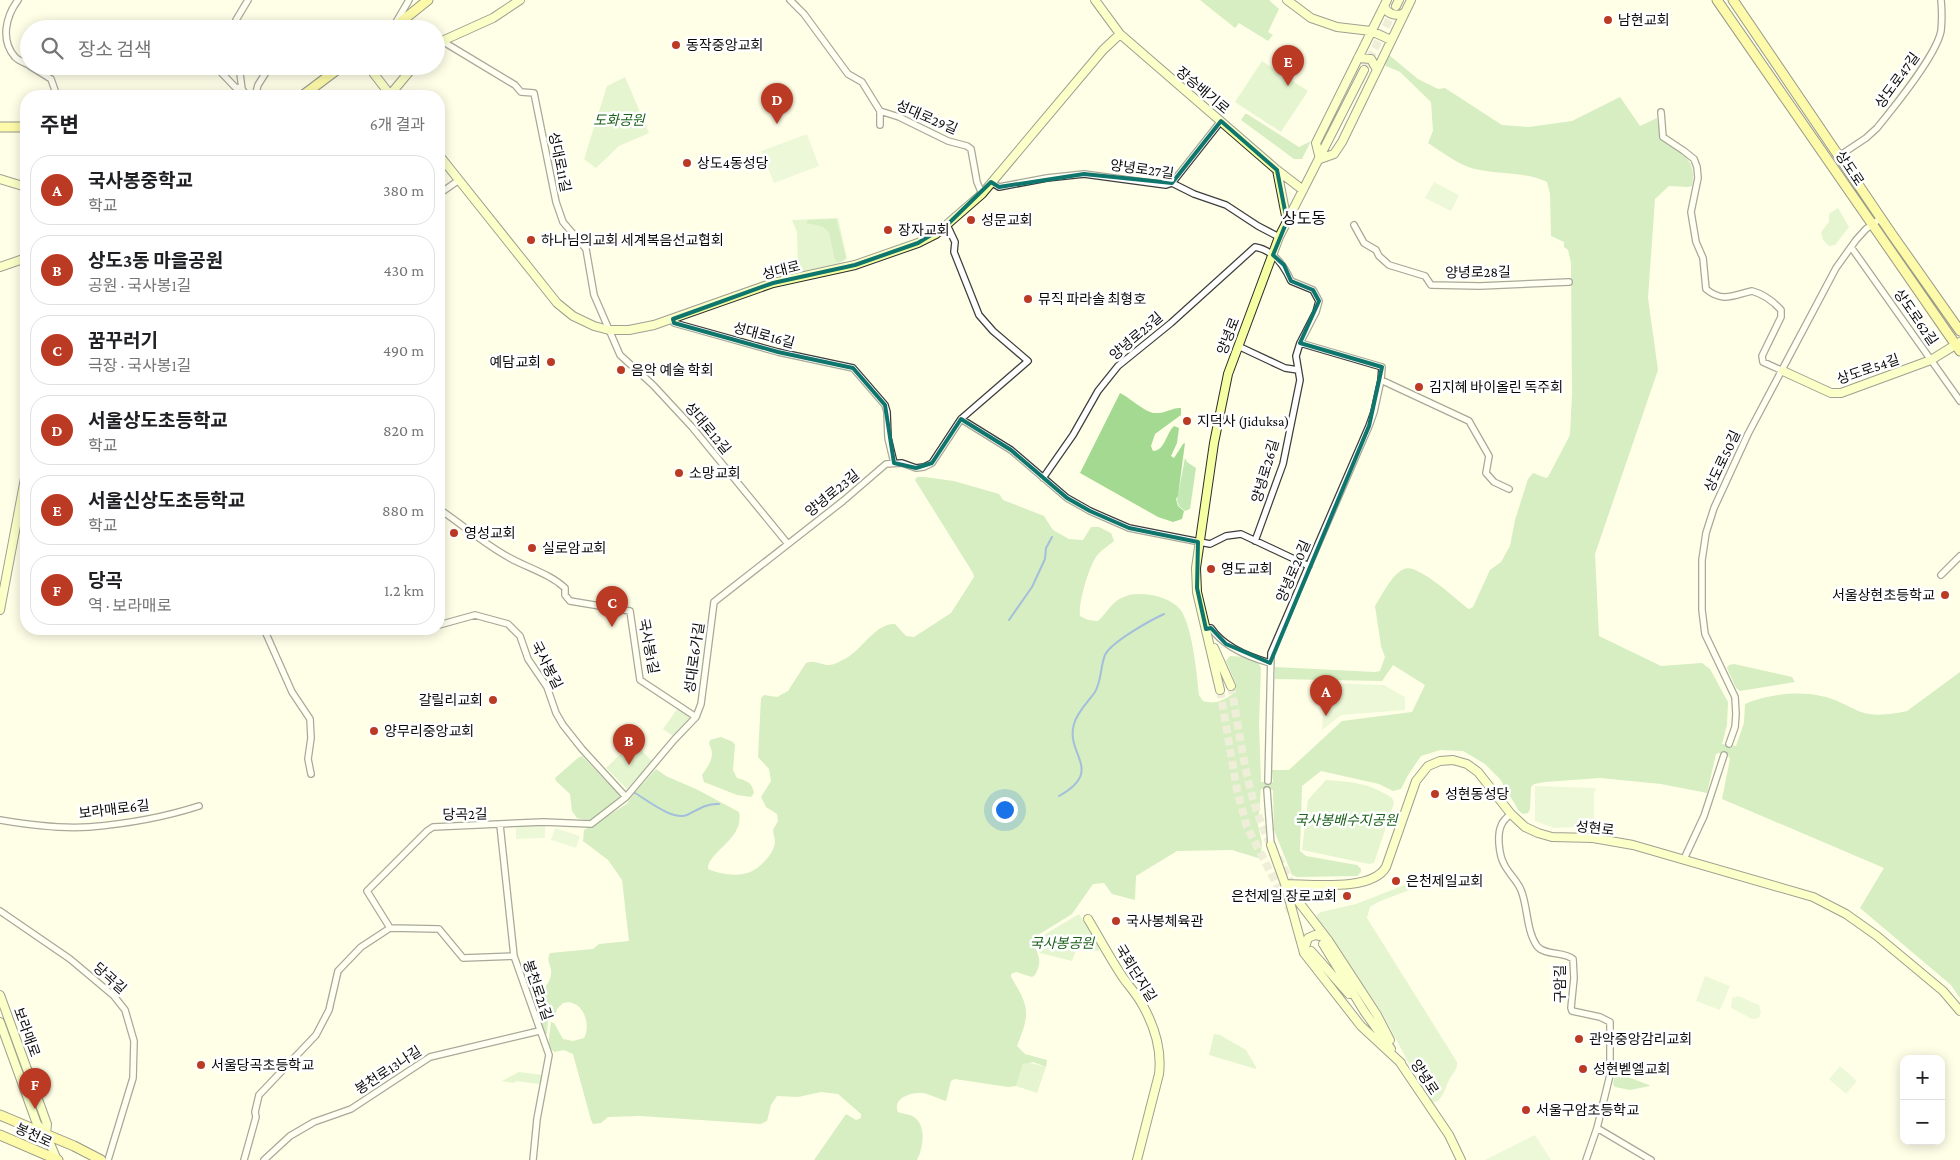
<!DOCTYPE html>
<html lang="ko">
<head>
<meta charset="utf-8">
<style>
	:root { --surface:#fff; --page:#f2f2f2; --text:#202124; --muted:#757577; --line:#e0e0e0; --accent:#bb3a23 }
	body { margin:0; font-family:"Crimson Pro","Noto Sans KR",serif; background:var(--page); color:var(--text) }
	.controls { position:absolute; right:15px; bottom:15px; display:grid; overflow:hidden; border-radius:10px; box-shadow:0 2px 12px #0003 }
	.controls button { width:45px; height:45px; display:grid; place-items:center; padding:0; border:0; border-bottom:1px solid var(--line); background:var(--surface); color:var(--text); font:25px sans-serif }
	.you { position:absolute; left:1004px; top:809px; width:18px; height:18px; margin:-12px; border:4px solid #fff; border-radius:50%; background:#1a73e8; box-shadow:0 0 0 8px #1a73e833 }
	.badge { display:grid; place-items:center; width:32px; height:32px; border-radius:50%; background:var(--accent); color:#fff; font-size:16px; font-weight:700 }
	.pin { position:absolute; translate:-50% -41px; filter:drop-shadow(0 1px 2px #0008) }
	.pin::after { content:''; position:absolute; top:26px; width:18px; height:15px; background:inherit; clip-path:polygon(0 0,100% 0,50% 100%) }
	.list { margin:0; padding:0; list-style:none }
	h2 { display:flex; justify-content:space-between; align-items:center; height:65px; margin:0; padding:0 20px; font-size:21px }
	h2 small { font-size:16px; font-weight:400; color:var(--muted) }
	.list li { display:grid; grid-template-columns:32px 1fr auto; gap:15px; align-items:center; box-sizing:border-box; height:70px; margin:0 10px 10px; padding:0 10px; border:1px solid var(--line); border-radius:20px }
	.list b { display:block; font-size:19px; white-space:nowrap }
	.list p { margin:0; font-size:16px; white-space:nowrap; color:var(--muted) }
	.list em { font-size:16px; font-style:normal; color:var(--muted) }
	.icon { flex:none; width:28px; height:28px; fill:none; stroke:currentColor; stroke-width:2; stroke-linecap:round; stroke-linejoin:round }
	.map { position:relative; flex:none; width:1960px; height:1160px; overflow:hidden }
	.search { position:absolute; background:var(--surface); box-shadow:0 2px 12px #0003; left:20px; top:20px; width:425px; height:55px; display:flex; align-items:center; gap:12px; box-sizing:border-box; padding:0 18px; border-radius:28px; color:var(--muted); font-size:19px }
	.panel { position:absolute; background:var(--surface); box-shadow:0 2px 12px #0003; left:20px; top:90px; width:425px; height:545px; border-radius:20px }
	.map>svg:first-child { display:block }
	.green { fill:#c4e8b3 }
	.forest { fill:#a4d992 }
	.pitch { fill:#d8f0c5 }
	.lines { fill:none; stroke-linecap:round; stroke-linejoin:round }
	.stream { stroke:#3371ce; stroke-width:2 }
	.secondary-tunnel { stroke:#dadac7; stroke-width:8; stroke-dasharray:8 4; stroke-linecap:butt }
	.street-casing { stroke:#3e3e3e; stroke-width:8 }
	.secondary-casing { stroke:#2d2d2d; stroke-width:10 }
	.primary-casing { stroke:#1c1c1c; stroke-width:11 }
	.street { stroke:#fff; stroke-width:5.5 }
	.secondary { stroke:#f7ffa3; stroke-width:8 }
	.primary { stroke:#faf35d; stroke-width:9 }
	.marked { fill:none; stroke:#0f766e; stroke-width:4; stroke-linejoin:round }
	.poi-dot { fill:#bb3a23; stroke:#fff; stroke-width:2 }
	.labels { text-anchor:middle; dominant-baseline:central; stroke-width:5; stroke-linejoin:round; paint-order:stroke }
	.poi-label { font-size:14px; fill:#0b0b0b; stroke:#fff; text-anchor:start }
	.street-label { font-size:14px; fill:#0b0b0b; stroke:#fff }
	.park-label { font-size:14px; font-style:italic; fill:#1c621c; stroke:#fff }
	.quarter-label { font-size:16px; fill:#0b0b0b; stroke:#fff }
</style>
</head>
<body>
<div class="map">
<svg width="1960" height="1160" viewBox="0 0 1960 1160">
	<rect width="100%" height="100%" fill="#ffffe8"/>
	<path class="green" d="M1262,61L1308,91L1281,132L1235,102Z
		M625,77L649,133L619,146L596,168L584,159L607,86Z
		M1838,208L1849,227L1835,245L1829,246L1823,240L1821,232L1829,222V214Z
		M838,218L847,259L834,266L801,273L798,269L797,232L792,220Z
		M1185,458L1187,462L1196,468L1190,509L1185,511L1179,506L1177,500Z
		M677,709L691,716L673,736L663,729Z
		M633,742L652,761L627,789L606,768Z
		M1326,780C1352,782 1370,783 1392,798L1394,803L1374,863L1369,864L1302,850L1308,800Z
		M1430,875L1433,881L1378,902L1370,907L1367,918L1457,1062C1458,1070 1452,1074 1449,1080C1445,1088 1441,1107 1429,1101L1381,1011L1317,919V915L1321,912L1356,904Z
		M1079,914L1100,947L1098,951L1077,948L1072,961L1040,953L1037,939Z
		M1214,1034L1220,1035L1246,1050L1256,1067V1069L1209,1055Z
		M1027,1062L1046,1067L1037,1093L1016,1086L1023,1064Z
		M519,1072L542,1075L540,1084L515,1081V1083L502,1081Z"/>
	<path class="forest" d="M1200,0H1269L1279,9L1268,32L1273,35L1268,41L1239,23L1235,28Z
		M1389,55L1418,79L1438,89L1445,88L1502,125L1529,127L1572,121L1620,97L1640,126L1657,118L1660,137C1677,155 1698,154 1692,186L1688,187L1669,186L1655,199L1648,298L1658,370L1595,554L1599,636L1661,666L1702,663L1710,669L1728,702L1727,725L1722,744L1736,746L1744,723L1745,704C1767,694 1798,691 1821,696C1835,698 1848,707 1861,712C1874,717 1894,714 1907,711L1960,672V998L1951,985L1860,908L1884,868L1722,799L1730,759L1728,755L1719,753L1716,754L1707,793L1661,784L1600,778L1545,782L1534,784L1531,787L1530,809L1528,813L1523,814L1519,811L1500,779L1485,764L1463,751L1440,750L1421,756L1408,775L1401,789L1393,791L1379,784L1321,771L1302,786L1300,851L1306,856L1357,865L1361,869V872L1357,876L1297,877L1292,875L1274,830L1273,790L1261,789L1258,825L1262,843L1261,855L1258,858L1232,850L1177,851L1136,876L1135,900L1112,894L1104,883L1093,884L1072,914L1035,937C1032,952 1046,956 1035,975L1032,977L1016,972L1011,974V977C1030,1008 1030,1013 1017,1046L1025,1054L1047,1060L1046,1067L1033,1062L1023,1064L1016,1086L1008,1087L955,1079L951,1081L946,1101C938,1099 931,1094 922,1093C911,1092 892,1098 898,1112C903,1114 910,1114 914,1117C927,1126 923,1148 917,1160H814L846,1114L856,1120L861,1118V1114L838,1094L821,1092L798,1097L777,1096L771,1105L767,1121L761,1124L640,1116L608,1117L601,1123L593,1124L591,1120L573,1054L564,1050L554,1052L548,1046L551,1022L554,1023L563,1039L573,1041L584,1038C592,1024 582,998 563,1003L557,1009L555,1017L548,1021L547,1034L544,1035L533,999L534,997C543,991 553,981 551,969C549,963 547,959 550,953L593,949L599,944L629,941L622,880L608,860L583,841L584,830L627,804L632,796L656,769L666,776L698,790L739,812C745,839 707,852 708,869C717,873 732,876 743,874C756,873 774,855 775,842C775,838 773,833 773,830L778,821L777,814L766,807L761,797L771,781L769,769L758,757L761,698L764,695L777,697L788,691L806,663C814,659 821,665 829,665C834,665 843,660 848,657C862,649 876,623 895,624L906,636L914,637L951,613L974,577L973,573L915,480L917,477H924L954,481L999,494L1003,500L1044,516L1053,530L1069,539L1083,540L1091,527H1099L1111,533L1114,541C1108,546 1100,551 1096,557C1089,567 1078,603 1080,616L1088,620L1098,621C1107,613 1112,601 1124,597C1132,593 1142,594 1151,595C1160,596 1172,601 1179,608C1192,622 1197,675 1199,695L1203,701C1215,705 1225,700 1235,692L1236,684L1226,661L1230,656L1245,657L1258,662L1261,668L1259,724L1261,782H1273L1272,770H1289L1342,721L1412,712L1425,685L1393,665L1382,681L1275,679V667L1375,672L1380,671L1385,657L1381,646L1375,606C1383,594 1391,575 1404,569C1417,563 1456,599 1467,608L1469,609L1473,607L1490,570L1501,562L1510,546L1515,520L1528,479L1533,473L1546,478L1548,477L1570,435L1572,394L1571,263L1568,250L1564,247V242L1551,236L1550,194L1547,182C1526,171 1495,175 1471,168C1458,164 1440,151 1428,143L1433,131L1431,102L1400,72L1386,66L1385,63Z
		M1245,114H1247L1299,147L1311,141L1302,159H1294L1241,120Z
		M836,219L846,257L844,260L838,262L835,260L829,232L822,226L806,223L808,220Z
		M1120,393C1130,398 1145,412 1154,413C1165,414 1173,407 1181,408V415L1155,434L1151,446L1153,451C1165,451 1166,433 1174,426L1179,428L1177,443L1171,456L1174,458L1183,444L1185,443L1178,496L1176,499L1178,506L1184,511L1182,519L1173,522L1158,517L1080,473Z
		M1734,664L1792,677L1795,682L1740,691L1736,688L1727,668L1729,665Z
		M721,737L733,742L735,745L733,770L737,778C747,781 752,782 754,793L751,797L737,795L704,782L702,775C709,765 716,756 709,744L710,740Z
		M582,756L621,797L590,821L577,818L572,811L570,794L556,781L555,778L579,757Z
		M1617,1073L1649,1085L1650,1086L1630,1090L1615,1087L1613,1084L1615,1074Z"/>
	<path class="pitch" d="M807,134L819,166L774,183L761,151Z
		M1434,182L1459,195L1451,211L1425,198Z
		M1325,683L1384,685L1405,697V710L1341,715L1322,730Z
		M1535,786L1596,788L1594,793V826L1554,828L1535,821Z
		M545,825V838L516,839V826Z
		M555,828L580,836L576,848L551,840Z
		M1705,976L1730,986L1720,1010L1696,1001Z
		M1738,996L1759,1005L1761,1012L1759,1018L1752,1019L1731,1008L1732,998Z
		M1840,1066L1857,1081L1846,1094L1829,1079Z
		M1535,1135L1551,1160H1485Z"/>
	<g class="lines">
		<path class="stream" d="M1009,620L1032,587L1045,559L1046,548L1052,537
			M635,793C647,800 673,821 687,815C698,810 706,803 719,804
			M1059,796C1105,770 1065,755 1074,724C1077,712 1088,702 1095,692C1102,680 1100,667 1105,655C1111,642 1151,620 1164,614"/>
		<path class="secondary-tunnel" d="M1364,70L1395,8
			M1231,686C1241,739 1246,797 1271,845
			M1220,690L1237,790L1247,827L1291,912
			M1278,857L1300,900"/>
		<g class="street-casing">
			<path id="street" d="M18,0C6,16 0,40 15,57C19,61 25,63 29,65
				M790,0L804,14L848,74L862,82L880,111L899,117L948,141L967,146L971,149L977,182L982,194
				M395,24L409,0
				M236,29V20L248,0
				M442,41L515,85L521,92L534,93L556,202L563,222L586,249L594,295L620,355L653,385L692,427L788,544
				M30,66L51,79L57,96
				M215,66L235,87L242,89
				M239,66L242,89L247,96
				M321,66L328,76
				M255,96L258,85L270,66
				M1661,112L1663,137L1684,151L1694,159L1697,167L1698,178L1691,212L1696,242L1703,258L1706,289C1723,303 1733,295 1752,291C1763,294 1773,301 1781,310V317L1762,356L1763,362L1783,371
				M880,125V111
				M1839,156L1866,138L1877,128C1894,107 1936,56 1941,31C1942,21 1942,10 1941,0
				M991,182L999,187L1047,178L1084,174L1166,185L1172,183L1194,194L1226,205L1258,226L1279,237
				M1172,183L1221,121
				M439,194L459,180
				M947,225L955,242L954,252L979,315L993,331L1028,361L961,419
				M1354,225L1364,243L1376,250L1379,256L1389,265L1425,276L1431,285L1480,286L1569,282
				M1851,247L1960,401
				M673,319L674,323L778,352L853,368L885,405L887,412L888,438L894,463
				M1300,343L1382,367L1381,380L1469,421L1489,456L1486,473L1494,482L1509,489
				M1238,346L1285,368L1298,370
				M1043,478L1073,435L1098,391L1118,366L1171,323L1255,247C1273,250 1284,265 1291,281L1313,290L1319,301L1316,312L1300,343L1296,356L1300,380L1283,464L1255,541
				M439,509C463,525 484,544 510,558C528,568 550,574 565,588V595L570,601L630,611L640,680L696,717
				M1941,575L1960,556
				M439,625L475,615L508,624L520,636L528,659L547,687L556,713L563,725L582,749L626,797
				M264,629L292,692L310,719L311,738L308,759L311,774
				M1206,629L1211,628C1223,646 1249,657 1270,663
				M1729,744L1735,727L1736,714L1735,697L1705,634L1702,610V560L1706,533L1714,508L1748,434L1836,268L1856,240L1866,229L1881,218
				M1268,781L1271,653L1369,426L1374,412L1381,380
				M1267,790L1271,845
				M1511,814C1507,817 1503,820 1501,826C1497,835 1499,855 1504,864C1508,873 1517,880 1521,890C1528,907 1526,930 1537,946C1545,956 1564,951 1573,959L1574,978L1571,1008L1572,1011L1600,1017L1610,1022V1075L1597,1128L1586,1160
				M0,820C29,825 59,829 89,827C125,824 165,817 199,806
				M500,825L514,956L549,1055L537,1119L533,1160
				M1684,859L1704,816L1724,755
				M0,911L70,959L114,996L125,1010L134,1041L133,1078L108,1160
				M390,928L367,891L427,831L433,827L543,822L591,824L626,797L674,740L696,717L701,704L714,602L843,501L886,464L902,463L916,468L924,467L932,463L961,419L1011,450L1067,498L1090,511L1129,528L1210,544L1226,536L1241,534L1309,566
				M1597,1128L1651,1160
				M244,1160L256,1117L255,1112L259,1095L316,1035L329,1010L338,971L361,947L390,928L439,929L463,958L514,956
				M264,1160L290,1136L314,1122L351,1109L430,1057L539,1031"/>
		</g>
		<g class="secondary-casing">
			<path id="secondary" d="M1095,0L1120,34L1277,170L1303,190
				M1287,0L1311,18L1337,27L1371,31L1391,40
				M1387,0L1316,143L1320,159L1334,154L1342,142L1411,0
				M1384,6C1387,14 1395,16 1402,14L1405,12
				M1396,6L1399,0
				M436,46L442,41L493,18L520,0
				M1358,58L1371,59L1376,68
				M368,66L391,96
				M389,96L414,66
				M439,155L557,303L573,316L594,326L609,330H629L654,325L773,283L855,265L918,243L936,234L982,194L1103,50L1120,34
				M1277,170L1287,221
				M0,179L26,187
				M0,267L26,258
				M1783,371L1831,393H1841L1931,360L1960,342
				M0,610L26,473
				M1214,648L1231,686
				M1220,690L1197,592L1196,568L1214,443L1228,374L1279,237L1364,70
				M1271,845L1285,884L1304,953L1361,1026L1401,1063
				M1285,884C1310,884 1372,892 1386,867L1416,781L1428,766L1440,761L1453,760L1467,764L1478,772L1511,814L1525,827L1538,833L1552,837L1593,838L1633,845L1813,897L1846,914L1877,936L1943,991L1960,1011
				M1288,888L1328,940L1377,1015L1390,1040
				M1088,919C1100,939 1111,960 1124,979C1130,987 1137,995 1142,1004C1154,1025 1162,1049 1159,1074L1137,1160
				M1323,944L1364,1011L1391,1049
				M1304,950L1308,938L1315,935L1325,937
				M1311,951L1349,994
				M0,995L47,1124L46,1134
				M0,1022L37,1124L46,1134L57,1160
				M1399,1061L1449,1135L1461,1160"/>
		</g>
		<g class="primary-casing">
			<path id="primary" d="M1717,0L1960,351
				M1733,0L1891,233L1960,331
				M392,29L428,0
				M302,96L342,66
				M0,127H26
				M0,1115L74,1146L101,1160
				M0,1135L58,1160"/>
		</g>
		<use href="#street" class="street"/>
		<use href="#secondary" class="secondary"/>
		<use href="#primary" class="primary"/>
	</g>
	<path d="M0 0H1960V1160H0ZM1221,121L1277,170L1287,221L1273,255L1284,265L1291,281L1313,290L1319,301L1300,343L1382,367L1369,426L1270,663L1226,644L1211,628L1206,629L1197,588L1198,542L1129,528L1090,511L1067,498L1011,450L961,419L932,463L916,468L894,463L885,405L853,368L778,352L674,323L673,319L773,283L855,265L918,243L947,225L991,182L999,187L1084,174L1172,183Z" fill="#ffffe8" fill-opacity=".55" fill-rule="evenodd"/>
	<path class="marked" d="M1221,121L1277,170L1287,221L1273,255L1284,265L1291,281L1313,290L1319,301L1300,343L1382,367L1369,426L1270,663L1226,644L1211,628L1206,629L1197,588L1198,542L1129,528L1090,511L1067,498L1011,450L961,419L932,463L916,468L894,463L885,405L853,368L778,352L674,323L673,319L773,283L855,265L918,243L947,225L991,182L999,187L1084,174L1172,183Z"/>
	<g class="poi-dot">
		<circle cx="1608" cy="20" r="5"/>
		<circle cx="676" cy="45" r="5"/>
		<circle cx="687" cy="163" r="5"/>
		<circle cx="971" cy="220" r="5"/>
		<circle cx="888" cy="230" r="5"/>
		<circle cx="531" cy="240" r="5"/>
		<circle cx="1028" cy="299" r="5"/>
		<circle cx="551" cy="362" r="5"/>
		<circle cx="621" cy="370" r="5"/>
		<circle cx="1419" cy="387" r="5"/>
		<circle cx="1187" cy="421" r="5"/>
		<circle cx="679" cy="473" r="5"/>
		<circle cx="454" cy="533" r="5"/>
		<circle cx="532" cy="548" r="5"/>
		<circle cx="1211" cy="569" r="5"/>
		<circle cx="1945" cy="595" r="5"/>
		<circle cx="493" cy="700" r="5"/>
		<circle cx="374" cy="731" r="5"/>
		<circle cx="1435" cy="794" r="5"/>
		<circle cx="1396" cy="881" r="5"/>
		<circle cx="1347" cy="896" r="5"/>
		<circle cx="1116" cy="921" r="5"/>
		<circle cx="1579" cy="1039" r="5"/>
		<circle cx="201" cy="1065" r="5"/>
		<circle cx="1583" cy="1069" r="5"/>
		<circle cx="1526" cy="1110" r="5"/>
	</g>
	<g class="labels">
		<g class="poi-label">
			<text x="1618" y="20">남현교회</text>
			<text x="686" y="45">동작중앙교회</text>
			<text x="697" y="163">상도4동성당</text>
			<text x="981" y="220">성문교회</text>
			<text x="898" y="230">장자교회</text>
			<text x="541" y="240">하나님의교회 세계복음선교협회</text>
			<text x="1038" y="299">뮤직 파라솔 최형호</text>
			<text x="541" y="362" text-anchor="end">예담교회</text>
			<text x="631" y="370">음악 예술 학회</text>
			<text x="1429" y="387">김지혜 바이올린 독주회</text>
			<text x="1197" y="421">지덕사 (Jiduksa)</text>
			<text x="689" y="473">소망교회</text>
			<text x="464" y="533">영성교회</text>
			<text x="542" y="548">실로암교회</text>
			<text x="1221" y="569">영도교회</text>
			<text x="1935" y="595" text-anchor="end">서울상현초등학교</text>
			<text x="483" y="700" text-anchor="end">갈릴리교회</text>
			<text x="384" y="731">양무리중앙교회</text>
			<text x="1445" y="794">성현동성당</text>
			<text x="1406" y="881">은천제일교회</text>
			<text x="1337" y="896" text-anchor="end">은천제일 장로교회</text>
			<text x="1126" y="921">국사봉체육관</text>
			<text x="1589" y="1039">관악중앙감리교회</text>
			<text x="211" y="1065">서울당곡초등학교</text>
			<text x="1593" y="1069">성현벧엘교회</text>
			<text x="1536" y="1110">서울구암초등학교</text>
		</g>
		<g class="street-label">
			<text transform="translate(1897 80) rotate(-54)">상도로47길</text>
			<text transform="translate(1203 90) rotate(40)">장승배기로</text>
			<text transform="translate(927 117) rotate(23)">성대로29길</text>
			<text transform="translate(560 162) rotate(78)">성대로11길</text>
			<text transform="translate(1850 168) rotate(56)">상도로</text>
			<text transform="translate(1142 169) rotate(8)">양녕로27길</text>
			<text transform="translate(781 270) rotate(-14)">성대로</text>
			<text transform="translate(1478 272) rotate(-1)">양녕로28길</text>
			<text transform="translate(1916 317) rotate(55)">상도로62길</text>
			<text transform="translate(764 335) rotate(15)">성대로16길</text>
			<text transform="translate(1136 336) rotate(-41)">양녕로25길</text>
			<text transform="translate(1228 336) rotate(-69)">양녕로</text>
			<text transform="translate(1868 369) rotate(-19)">상도로54길</text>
			<text transform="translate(708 428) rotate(50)">성대로12길</text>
			<text transform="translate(1722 461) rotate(-65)">상도로50길</text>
			<text transform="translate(1265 471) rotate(-74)">양녕로26길</text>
			<text transform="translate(832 493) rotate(-39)">양녕로23길</text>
			<text transform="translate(1293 571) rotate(-67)">양녕로20길</text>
			<text transform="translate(649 646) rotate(79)">국사봉1길</text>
			<text transform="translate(694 658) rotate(-82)">성대로6가길</text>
			<text transform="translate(547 665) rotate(63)">국사봉길</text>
			<text transform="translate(114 809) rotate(-7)">보라매로6길</text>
			<text transform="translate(465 814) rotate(-1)">당곡2길</text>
			<text transform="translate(1595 828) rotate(6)">성현로</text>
			<text transform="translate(1136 973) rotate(58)">국회단지길</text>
			<text transform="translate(110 978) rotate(42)">당곡길</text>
			<text transform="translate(1560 984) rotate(-90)">구암길</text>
			<text transform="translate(538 990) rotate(71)">봉천로21길</text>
			<text transform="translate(27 1032) rotate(70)">보라매로</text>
			<text transform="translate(388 1070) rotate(-33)">봉천로13나길</text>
			<text transform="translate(1425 1077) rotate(57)">양녕로</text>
			<text transform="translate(34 1135) rotate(24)">봉천로</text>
		</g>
		<g class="park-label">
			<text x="619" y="120">도화공원</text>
			<text x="1346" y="820">국사봉배수지공원</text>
			<text x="1062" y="943">국사봉공원</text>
		</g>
		<g class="quarter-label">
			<text x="1304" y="218">상도동</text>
		</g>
	</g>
</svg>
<div class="controls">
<button>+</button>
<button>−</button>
</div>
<div class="you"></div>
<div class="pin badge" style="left:1326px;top:716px">A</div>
<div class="pin badge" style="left:629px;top:765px">B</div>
<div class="pin badge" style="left:612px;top:627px">C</div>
<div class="pin badge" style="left:777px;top:124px">D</div>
<div class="pin badge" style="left:1288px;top:86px">E</div>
<div class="pin badge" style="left:35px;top:1109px">F</div>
<div class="search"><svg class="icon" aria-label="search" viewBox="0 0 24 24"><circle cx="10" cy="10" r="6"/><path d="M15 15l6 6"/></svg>장소 검색</div>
<section class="panel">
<h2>주변<small>6개 결과</small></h2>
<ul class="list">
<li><span class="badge">A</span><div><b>국사봉중학교</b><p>학교</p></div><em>380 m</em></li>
<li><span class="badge">B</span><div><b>상도3동 마을공원</b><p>공원 · 국사봉1길</p></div><em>430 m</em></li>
<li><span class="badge">C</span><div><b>꿈꾸러기</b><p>극장 · 국사봉1길</p></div><em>490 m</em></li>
<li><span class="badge">D</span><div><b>서울상도초등학교</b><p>학교</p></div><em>820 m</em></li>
<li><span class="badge">E</span><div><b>서울신상도초등학교</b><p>학교</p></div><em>880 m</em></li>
<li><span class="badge">F</span><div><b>당곡</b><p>역 · 보라매로</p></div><em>1.2 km</em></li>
</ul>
</section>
</div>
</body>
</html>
